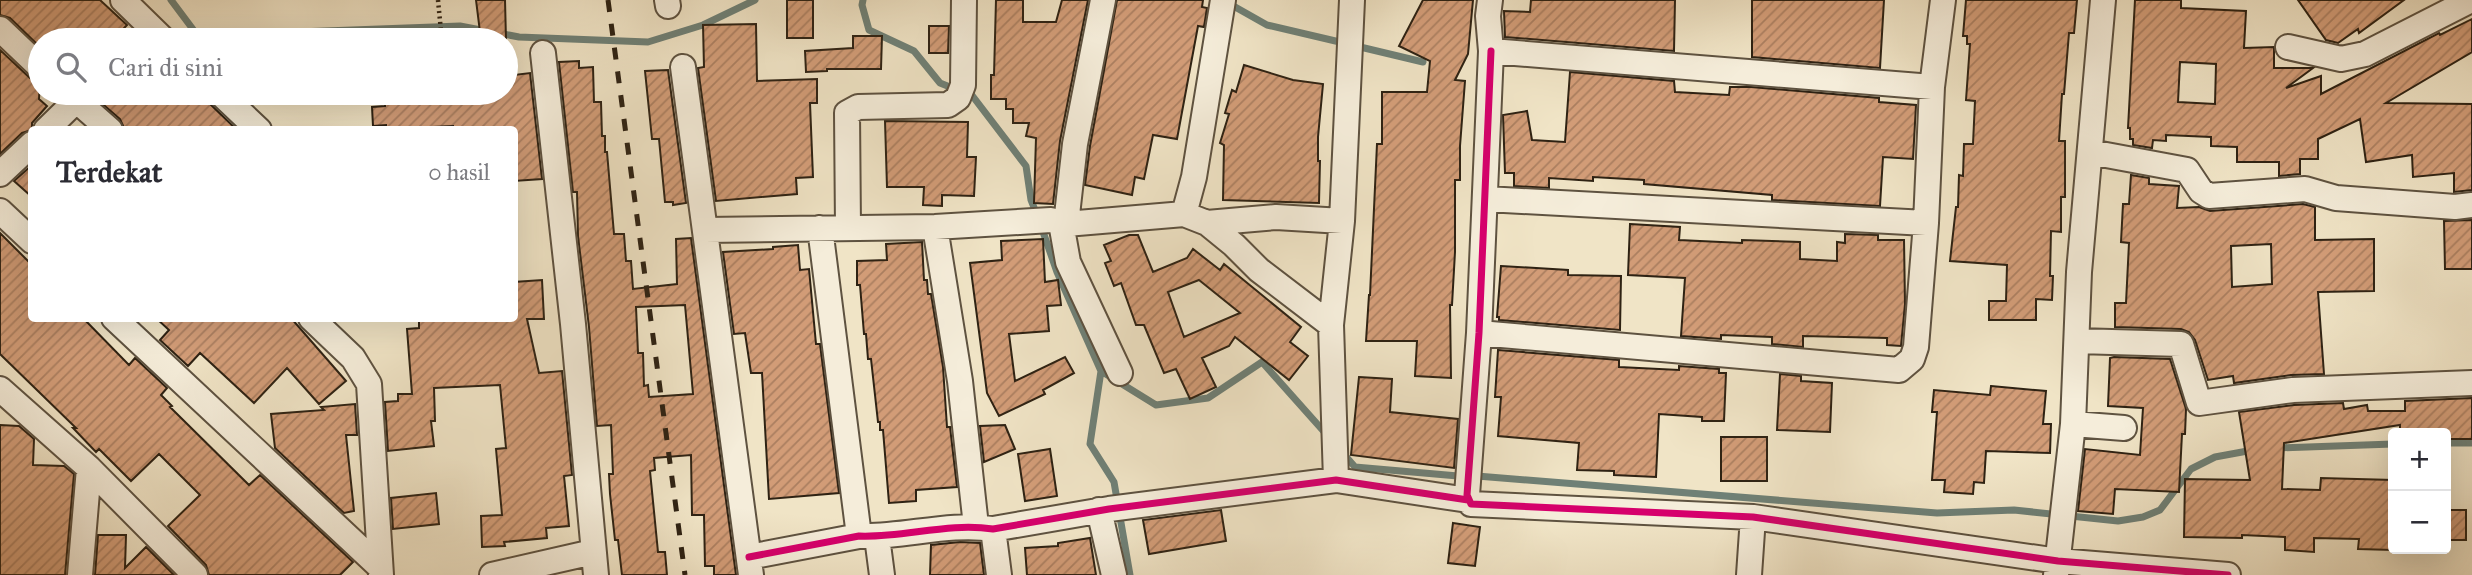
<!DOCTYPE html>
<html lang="id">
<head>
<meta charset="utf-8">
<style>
	:root { --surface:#fff; --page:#f7f7f7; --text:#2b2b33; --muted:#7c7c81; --line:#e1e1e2 }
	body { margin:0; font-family:"IM FELL Great Primer",serif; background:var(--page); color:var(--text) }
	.controls { position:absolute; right:21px; bottom:21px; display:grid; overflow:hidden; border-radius:7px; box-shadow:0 7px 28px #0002 }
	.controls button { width:63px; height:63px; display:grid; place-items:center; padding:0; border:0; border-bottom:2px solid var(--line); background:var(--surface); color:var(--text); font:35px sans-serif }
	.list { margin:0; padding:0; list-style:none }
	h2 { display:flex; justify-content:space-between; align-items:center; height:91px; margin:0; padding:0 28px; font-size:30px }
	h2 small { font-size:23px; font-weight:400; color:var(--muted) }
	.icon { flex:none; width:38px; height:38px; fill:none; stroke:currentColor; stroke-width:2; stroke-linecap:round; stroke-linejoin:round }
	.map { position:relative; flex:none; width:2472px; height:575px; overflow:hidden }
	.search { position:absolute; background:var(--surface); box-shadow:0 7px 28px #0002; left:28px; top:28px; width:490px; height:77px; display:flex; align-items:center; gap:18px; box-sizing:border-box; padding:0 24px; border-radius:38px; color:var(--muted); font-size:26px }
	.panel { position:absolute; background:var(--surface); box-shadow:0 7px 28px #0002; left:28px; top:126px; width:490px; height:196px; border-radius:7px }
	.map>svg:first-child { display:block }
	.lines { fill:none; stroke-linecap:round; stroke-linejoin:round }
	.stream { stroke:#6f8076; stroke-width:7 }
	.building { fill:url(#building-hatch); stroke:#2e2213; stroke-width:2; fill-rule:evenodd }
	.minor-casing { stroke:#5e5240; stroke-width:28 }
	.path { stroke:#2e2213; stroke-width:4.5; stroke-dasharray:2 3.5; stroke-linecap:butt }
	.minor { stroke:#f5edda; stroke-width:24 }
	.rail { stroke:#2e2213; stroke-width:5; stroke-dasharray:12 12; stroke-linecap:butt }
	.cycleway-casing { stroke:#f5edda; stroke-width:11 }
	.cycleway { stroke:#d6006c; stroke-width:7 }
</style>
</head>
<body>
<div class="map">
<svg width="2472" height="575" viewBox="0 0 2472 575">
	<defs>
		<pattern id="building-hatch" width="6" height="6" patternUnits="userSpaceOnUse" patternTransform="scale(1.75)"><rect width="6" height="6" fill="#d29c77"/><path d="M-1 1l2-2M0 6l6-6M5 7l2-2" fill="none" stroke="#ab7f60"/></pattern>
	</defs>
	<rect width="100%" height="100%" fill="#f0e4c6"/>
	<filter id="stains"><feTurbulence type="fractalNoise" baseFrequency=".00286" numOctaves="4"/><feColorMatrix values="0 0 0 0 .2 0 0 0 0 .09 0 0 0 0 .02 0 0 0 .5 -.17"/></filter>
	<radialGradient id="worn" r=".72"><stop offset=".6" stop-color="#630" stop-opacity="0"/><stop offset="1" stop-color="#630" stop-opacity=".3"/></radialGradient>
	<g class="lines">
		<path class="stream" d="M171,0L195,32L215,40
			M863,0L862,5L869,30L914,51L940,83L955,89
			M1228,3L1267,25L1344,43
			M498,33L519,37L648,42L703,25L755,0
			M239,40L298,32L460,26L486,31
			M1356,46L1423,62
			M966,93L971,94L1026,166L1031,200L1037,215
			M1041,226L1057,272L1101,371L1090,444L1114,482L1130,575
			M1101,371L1156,405L1208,398L1262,362L1327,435
			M2446,443H2472
			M2275,448L2393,444
			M1342,452L1355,467L1458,476
			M1477,476L1937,513L2014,510L2118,521L2143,517L2160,510L2191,469L2215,457L2253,450"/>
	</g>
	<path class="building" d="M0,0H100L127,25L113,40H40V47L10,18L0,15Z
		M476,0H505L506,40H481Z
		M787,0H813V38H787Z
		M996,0H1023V22H1056L1062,0H1088L1060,141L1053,204L1034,203L1036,138L1026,136L1029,123H1013V109H1006V99H991V75H994Z
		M1117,0H1203L1202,7L1207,8L1204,27L1198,26L1177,139L1153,135L1144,179L1135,177L1132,195L1085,185L1090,146Z
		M1423,0H1473L1468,54L1455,80L1465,81L1460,146V180H1455V252L1452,305H1450L1451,378L1415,376L1417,341H1366L1369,295H1370L1377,144H1382V92H1427L1430,61L1399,46Z
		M1531,0H1675L1674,51L1505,37L1504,11L1530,12Z
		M1752,0H1884L1880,68L1752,57Z
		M1966,0H2077L2074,33H2069L2064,94H2062L2059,141H2065V197H2061V232L2051,231L2050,276H2053L2052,300L2036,299V320H1989V301H2006L2007,265L1950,261L1956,207H1958L1959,175L1963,176L1964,144H1973L1975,101L1966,100L1970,44H1967V36H1963Z
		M2135,0H2181V8L2246,11L2244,48L2274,47V68H2313L2286,88L2321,76V94L2439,33L2440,35L2472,19V52L2386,103L2472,104V190L2454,192V173L2413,177L2412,155L2366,162L2360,119L2318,139V159H2300V174L2279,176V162H2237V147L2211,146V137L2166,135V141L2153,140L2152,148L2133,145V139H2130V128H2128ZM2180,62L2216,64L2215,104L2178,102Z
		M2298,0H2404L2359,33L2358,29L2338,43L2326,40Z
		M756,24L757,81L817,79V103H810L813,177L796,178L797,194L716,201L698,68L704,67L703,25Z
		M929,26H949L948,53H929Z
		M853,36H882L881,69H827V71L806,72L805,51L853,48Z
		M0,50L30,78L40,81L39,99L47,106L32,123V130L22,133L0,154Z
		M579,61V68L593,67L594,102H601L602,136H605V152H607L614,234H624L626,261H631L633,289L677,284L676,239L691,238L736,575H714V566H705L704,515H692L691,455L654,458L655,470L650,471L658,552H665L667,575H622L618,540H615L610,494L609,474H613L611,425L597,426L589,327L578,236L577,192H573L559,62ZM685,305L693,394L649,397L648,385L644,386L643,353H638L636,307Z
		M1244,65L1293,80L1323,84L1318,137V161H1320L1319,203L1223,200L1224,145L1220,143L1229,114L1225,113L1232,90L1236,92Z
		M668,70L686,203L673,205V202H665L659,139H652L645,71Z
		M1570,72L1674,81L1675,92L1729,95L1730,87H1751L1879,98V102L1916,105L1913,159L1883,157L1880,206L1772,200V195L1644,184V180L1593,177V181L1549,178V188L1514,186V173H1505L1503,115L1527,111L1532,140L1565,142Z
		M530,73L542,179L514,181V130H453V126L386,129V125L373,126L372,107L385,106V95L506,93V76Z
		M105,93H206L210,104L237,130H125L120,119L98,100Z
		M885,121L968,122L967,157H976L974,196L942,195V206L923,205L924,187H887Z
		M32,165V197L14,181Z
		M2131,175L2149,178V184L2179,186L2177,208L2199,207L2210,211L2303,204L2315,207V240L2374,239V291L2318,292L2324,374L2291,375L2234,383L2233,376L2208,380L2195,340L2189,332L2181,329L2115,327V303H2126L2129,243L2121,242L2123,204H2129ZM2271,244L2272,284L2232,287L2231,246Z
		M2472,220V269H2445L2444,221Z
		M1630,224L1680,227L1679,240L1742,243V240L1800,242V259L1837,261V242L1845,243V234L1878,235V240H1904L1905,304L1901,346L1887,345V338L1803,336V347L1772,344V337L1721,335V339L1681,336L1685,278L1628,275Z
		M0,233L32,265V318H83L129,365L135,358L167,388L161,395L172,406L170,407L249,485L260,475L353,562L340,575H209L206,565L168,526L200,495L159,454L131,481L99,449L96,452L73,428H76L0,354Z
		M1129,235H1138L1153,272L1187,258L1193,249L1220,270L1224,264L1301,327L1290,342L1308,356L1289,380L1235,337L1229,346L1202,358L1216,387L1190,399L1176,369L1164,373L1144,325H1136L1121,283L1114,286L1105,263L1111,261L1104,245ZM1199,280L1240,313L1184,337L1168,292Z
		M1043,239L1045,282L1058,280L1061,305L1047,306L1049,331L1009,334L1015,381L1065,357L1074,373L1043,390L1045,394L999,416L987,393L970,263L1002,260L1001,241Z
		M922,242L924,280H927L928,294H931L943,367L947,427H950L957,487L916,490V501L889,503L883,430H880V422H878L871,359H868L866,334H864L860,285H857V261L887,260L886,244Z
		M798,245L800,270L809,269L816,344H820L839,493L769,499L762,373H751L745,333L734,334L723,252L773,249V247Z
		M1501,266L1568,270V275L1621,276L1620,330L1499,320V317H1497Z
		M542,280L544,319H527L539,373L562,371L572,475L564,476L569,526L546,528L547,538L504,542L505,546L482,547L481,516L502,515L496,449L506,448L500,385L434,388L435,421H431L434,446L388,451L385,402L398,401V394H412L407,329L419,328V320L514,318V282Z
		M156,318H291L346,381L319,404L287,368L254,403L200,353L188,366L160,340L169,330Z
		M1498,350L1619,360V367L1679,370V366L1719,369V373H1726L1724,421H1702V417L1659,414L1656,477L1614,475V471L1577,470L1579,443L1498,436L1501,397H1495Z
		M2114,357L2170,359L2186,409L2185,434H2182L2179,492L2115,489L2113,514L2078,511L2085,449L2140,455L2143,408L2108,406L2110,358Z
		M1780,374L1801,376V381L1832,383L1830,432L1777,430Z
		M1359,377L1392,379L1390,412L1458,419L1454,468L1351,455Z
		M1991,386L2046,391L2043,424H2051L2050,453L1986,451L1984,483L1974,482L1973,494L1944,492L1945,480H1932L1937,412H1932L1934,390L1990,395Z
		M2472,398V439H2446V433H2400V425L2284,443L2282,489L2320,490L2321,478L2393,480V550L2358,549L2359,539L2314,538V552L2285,550V537L2242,535V538L2184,537L2185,479L2250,480L2239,412L2294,405L2343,403L2344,409L2367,405L2368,411H2405V401Z
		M355,404L357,435H346L354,511L344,513L275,448L271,414L324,410L321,407Z
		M0,425L19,426L34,439L33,465L64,466L74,474L65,575H0Z
		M1005,425L1015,449L984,462L980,426Z
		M1721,437H1767V481H1721Z
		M1050,449L1057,496L1025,501L1018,454Z
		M436,493L439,524L393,529L391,498Z
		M1221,510L1226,541L1149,554L1143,520Z
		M2446,510H2466V540H2446Z
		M1453,523L1480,527L1475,566L1448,563Z
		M98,535H126L125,568L146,547L174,575H95Z
		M1090,538L1096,575H1027L1025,548L1058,546V543Z
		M960,542L980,543L984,575H930L931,545Z"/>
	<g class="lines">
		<g class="minor-casing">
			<path id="minor" d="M123,0L164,40
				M667,0L668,6
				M1490,0L1488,16L1491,51L1932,87
				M0,29L40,67
				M2288,47L2341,59L2365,54L2471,0
				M1491,51L1479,333L1467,495L1471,504L1753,517L2058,561L2228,575
				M543,53L573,324L596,575
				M683,67L751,575
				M68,93L110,130
				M220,93L259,130
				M46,130L84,93
				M2090,152L2187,170L2201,191L2209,196L2305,189L2336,198L2455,207L2472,205
				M0,174L32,144
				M1486,199L1926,223L1932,87L1943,0
				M0,211L32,241
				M1184,214L1194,177L1223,0
				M1061,223L1068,262L1120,373
				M1207,223L1234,245L1259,270L1331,325
				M1066,224L1075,144L1103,0
				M935,227L960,381L976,526
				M820,228L859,536
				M848,228L847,113L858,107L948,105L958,98L963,85L964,0
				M705,230L935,227L1051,220L1066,224L1184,214L1207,223L1276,217L1342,221
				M114,318L380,567
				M311,318L353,358L369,384L381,575
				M1479,333L1899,370L1912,359L1916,347L1926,223
				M2077,341L2181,344L2199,403L2293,390L2472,383
				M0,389L89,468L195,575
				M2073,424L2124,428
				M1336,480L1331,325L1342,221L1352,0
				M1099,510L1114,575
				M993,529L999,575
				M877,537L882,575
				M749,557L859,536C903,538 948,522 993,529L1109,509L1336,480L1468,500
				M80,575L89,468
				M492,575L593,552
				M1749,575L1753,517
				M2056,575L2073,424L2079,272L2103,0"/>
		</g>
		<path class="path" d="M438,0L441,31"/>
		<use href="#minor" class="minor"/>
		<path class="rail" d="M608,0L685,575"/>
		<g class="cycleway-casing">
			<path id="cycleway" d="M1491,51L1479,333L1467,495L1471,504L1753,517L2058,561L2228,575
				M749,557L859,536C903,538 948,522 993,529L1109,509L1336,480L1468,500"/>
		</g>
		<use href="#cycleway" class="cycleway"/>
	</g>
	<rect width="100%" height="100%" filter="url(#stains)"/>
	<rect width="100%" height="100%" fill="url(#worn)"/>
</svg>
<div class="controls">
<button>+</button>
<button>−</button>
</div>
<div class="search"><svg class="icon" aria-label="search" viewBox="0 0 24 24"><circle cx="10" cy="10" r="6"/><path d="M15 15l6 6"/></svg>Cari di sini</div>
<section class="panel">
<h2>Terdekat<small>0 hasil</small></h2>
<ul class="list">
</ul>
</section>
</div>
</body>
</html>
